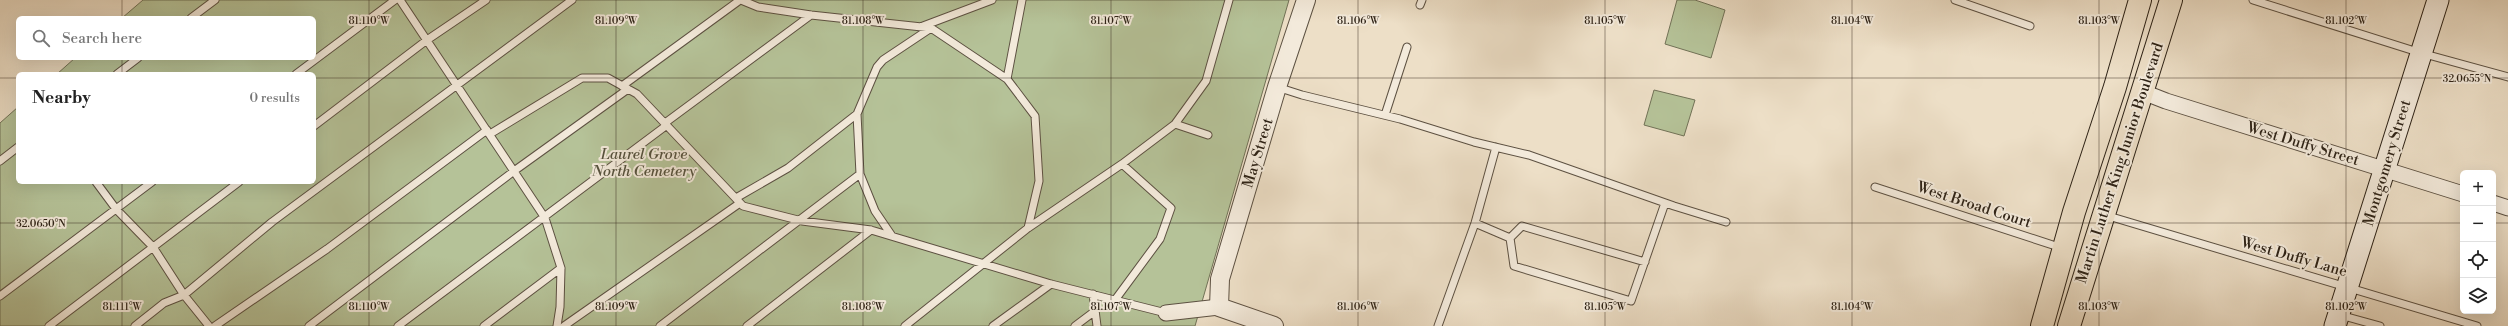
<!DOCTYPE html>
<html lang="en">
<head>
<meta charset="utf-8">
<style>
	:root { --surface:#fff; --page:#f6f6f6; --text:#222; --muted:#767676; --line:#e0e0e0 }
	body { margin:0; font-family:"Libre Bodoni",serif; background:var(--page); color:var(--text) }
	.controls { position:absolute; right:12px; bottom:12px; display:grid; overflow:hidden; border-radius:6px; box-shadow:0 4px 16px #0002 }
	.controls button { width:36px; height:36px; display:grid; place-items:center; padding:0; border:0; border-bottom:1px solid var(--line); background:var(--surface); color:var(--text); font:20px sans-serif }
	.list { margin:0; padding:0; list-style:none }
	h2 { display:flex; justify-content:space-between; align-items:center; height:52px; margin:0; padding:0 16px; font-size:17px }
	h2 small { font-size:13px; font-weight:400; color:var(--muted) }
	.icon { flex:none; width:22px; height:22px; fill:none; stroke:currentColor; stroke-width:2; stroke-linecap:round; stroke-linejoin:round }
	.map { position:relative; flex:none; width:2508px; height:326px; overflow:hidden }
	.search { position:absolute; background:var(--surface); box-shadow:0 4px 16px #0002; left:16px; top:16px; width:300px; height:44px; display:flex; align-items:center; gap:10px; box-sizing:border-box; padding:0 14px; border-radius:6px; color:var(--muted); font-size:15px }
	.panel { position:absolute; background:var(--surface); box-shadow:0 4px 16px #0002; left:16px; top:72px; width:300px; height:112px; border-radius:6px }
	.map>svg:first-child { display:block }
	.green { fill:#b5c298; stroke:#717257 }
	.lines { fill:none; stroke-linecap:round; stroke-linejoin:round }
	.service-casing { stroke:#5d5142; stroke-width:9 }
	.minor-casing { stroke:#5d5142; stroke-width:17 }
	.tertiary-casing { stroke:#5d5142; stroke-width:20 }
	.secondary-casing { stroke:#2d2216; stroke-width:23 }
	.primary-casing { stroke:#2d2216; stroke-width:24 }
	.service { stroke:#f3eadb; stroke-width:7 }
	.minor { stroke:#f3eadb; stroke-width:15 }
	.tertiary { stroke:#f3eadb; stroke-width:18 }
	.secondary { stroke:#f3eadb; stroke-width:21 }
	.primary { stroke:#eddfc7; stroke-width:22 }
	.ticks { fill:none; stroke:#2d2216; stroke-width:1; stroke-opacity:0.45 }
	.labels { text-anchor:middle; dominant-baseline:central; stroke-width:4; stroke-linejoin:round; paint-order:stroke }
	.street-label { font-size:15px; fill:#2d2216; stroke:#f3eadb }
	.park-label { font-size:15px; font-style:italic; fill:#56523d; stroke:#f3eadb }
	.ticks-label { font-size:10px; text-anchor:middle; fill:#2d2216; stroke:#f3eadb; stroke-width:4; stroke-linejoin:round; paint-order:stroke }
</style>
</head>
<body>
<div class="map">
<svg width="2508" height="326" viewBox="0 0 2508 326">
	<rect width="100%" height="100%" fill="#eddfc7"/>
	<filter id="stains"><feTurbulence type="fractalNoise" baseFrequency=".005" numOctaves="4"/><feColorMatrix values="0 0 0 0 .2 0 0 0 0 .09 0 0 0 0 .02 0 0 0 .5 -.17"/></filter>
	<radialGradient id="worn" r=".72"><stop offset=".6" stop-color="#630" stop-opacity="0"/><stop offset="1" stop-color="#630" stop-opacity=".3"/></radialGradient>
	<path class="green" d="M143,0H1289L1195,326H0V123L18,107V182H314V74H57L75,58H314V18H122Z
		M1677,0H1695L1725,10L1711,58L1665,44Z
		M1654,90L1695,100L1684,136L1644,125Z"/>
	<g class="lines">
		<g class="service-casing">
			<path id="service" d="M400,0L545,218L561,268L560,307L557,326
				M741,0L758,7L811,15L931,28L1007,79L1035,116L1039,181L1028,228
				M1955,0L2030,26
				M2253,0L2421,53L2508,77
				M1420,5L1422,0
				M191,18L215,0
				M923,26L992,0
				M117,74L138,58
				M296,74L395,0
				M1007,79L1022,0
				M622,86L740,0
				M1277,87L1302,95L1400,119L1474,142L1529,155L1674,206L1726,222
				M857,114L860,174L875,211L892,236
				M1385,115L1407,47
				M665,123L811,15
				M1175,124L1208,135
				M314,126L427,40L486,0
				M490,134L582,78H608L637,94L743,206L802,221L871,230L1051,284L1166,313
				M0,161L18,147
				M96,182L116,209L153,247L184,295L209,326
				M1875,187L2062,248
				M736,198L788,168L857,114L877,67L883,60L931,28
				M2105,215L2477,326
				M1475,223L1510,238
				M1645,262L1522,226L1510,238L1514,266L1631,301L1665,203
				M1093,294L1097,326
				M0,296L152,182
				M1115,300L1160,239L1171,208L1122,164
				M2340,315L2380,326
				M49,326L239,182
				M135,326L164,303L184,295L272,222L572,0
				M215,326L327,249L487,130
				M309,326L514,171L628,89
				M398,326L667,125
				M484,326L561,268
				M564,326L740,203
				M660,326L860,174
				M747,326L871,230
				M905,326L1028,228L1122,164L1175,124L1206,81L1229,0
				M993,326L1051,284
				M1075,326L1095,311
				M1438,326L1475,223L1496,147"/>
		</g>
		<g class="minor-casing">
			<path id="minor" d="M2143,92L2166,101L2463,194
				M2493,203L2508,208
				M1166,313L1219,307"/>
		</g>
		<g class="tertiary-casing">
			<path id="tertiary" d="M1274,326L1219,307L1220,279L1277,87L1306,0"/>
		</g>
		<g class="secondary-casing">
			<path id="secondary" d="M2335,326L2438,0"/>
		</g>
		<g class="primary-casing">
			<path id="primary" d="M2042,326L2074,212L2115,87L2140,0
				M2069,326L2171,0"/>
		</g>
		<use href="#service" class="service"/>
		<use href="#minor" class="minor"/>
		<use href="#tertiary" class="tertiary"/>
		<use href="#secondary" class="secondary"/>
		<use href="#primary" class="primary"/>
	</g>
	<path class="ticks" d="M122,0V18M369,0V326M616,0V326M863,0V326M1111,0V326M1358,0V326M1605,0V326M1852,0V326M2099,0V326M2346,0V326M122,58V74M0,78H18M314,78H2508M122,182V326M0,223H2463M2493,223H2508"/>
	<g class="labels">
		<g class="street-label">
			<text transform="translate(2303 144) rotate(17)">West Duffy Street</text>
			<text transform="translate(1258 153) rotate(-73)">May Street</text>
			<text transform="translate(2120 163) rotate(-72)">Martin Luther King Junior Boulevard</text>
			<text transform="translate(2387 163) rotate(-73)">Montgomery Street</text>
			<text transform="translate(1974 205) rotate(18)">West Broad Court</text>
			<text transform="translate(2294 257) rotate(16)">West Duffy Lane</text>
		</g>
		<g class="park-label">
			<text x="644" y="154">Laurel Grove<tspan x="644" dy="17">North Cemetery</tspan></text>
		</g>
	</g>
	<g class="ticks-label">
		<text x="369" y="24">81.110°W</text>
		<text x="616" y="24">81.109°W</text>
		<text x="863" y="24">81.108°W</text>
		<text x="1111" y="24">81.107°W</text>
		<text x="1358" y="24">81.106°W</text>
		<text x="1605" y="24">81.105°W</text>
		<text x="1852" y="24">81.104°W</text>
		<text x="2099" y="24">81.103°W</text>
		<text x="2346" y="24">81.102°W</text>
		<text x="2467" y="82">32.0655°N</text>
		<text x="41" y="227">32.0650°N</text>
		<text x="122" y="310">81.111°W</text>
		<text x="369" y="310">81.110°W</text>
		<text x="616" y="310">81.109°W</text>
		<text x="863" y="310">81.108°W</text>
		<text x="1111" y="310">81.107°W</text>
		<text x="1358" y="310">81.106°W</text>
		<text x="1605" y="310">81.105°W</text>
		<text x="1852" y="310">81.104°W</text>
		<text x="2099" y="310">81.103°W</text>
		<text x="2346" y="310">81.102°W</text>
	</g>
	<rect width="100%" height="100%" filter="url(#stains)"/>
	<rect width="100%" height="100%" fill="url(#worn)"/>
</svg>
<div class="controls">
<button>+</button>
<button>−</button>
<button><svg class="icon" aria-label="locate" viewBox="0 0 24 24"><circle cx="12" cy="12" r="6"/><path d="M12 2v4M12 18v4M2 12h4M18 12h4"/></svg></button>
<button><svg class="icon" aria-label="layers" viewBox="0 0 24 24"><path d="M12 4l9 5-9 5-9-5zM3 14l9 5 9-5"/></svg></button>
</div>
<div class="search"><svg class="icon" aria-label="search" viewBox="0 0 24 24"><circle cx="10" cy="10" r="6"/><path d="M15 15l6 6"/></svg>Search here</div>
<section class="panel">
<h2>Nearby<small>0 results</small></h2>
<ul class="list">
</ul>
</section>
</div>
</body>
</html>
